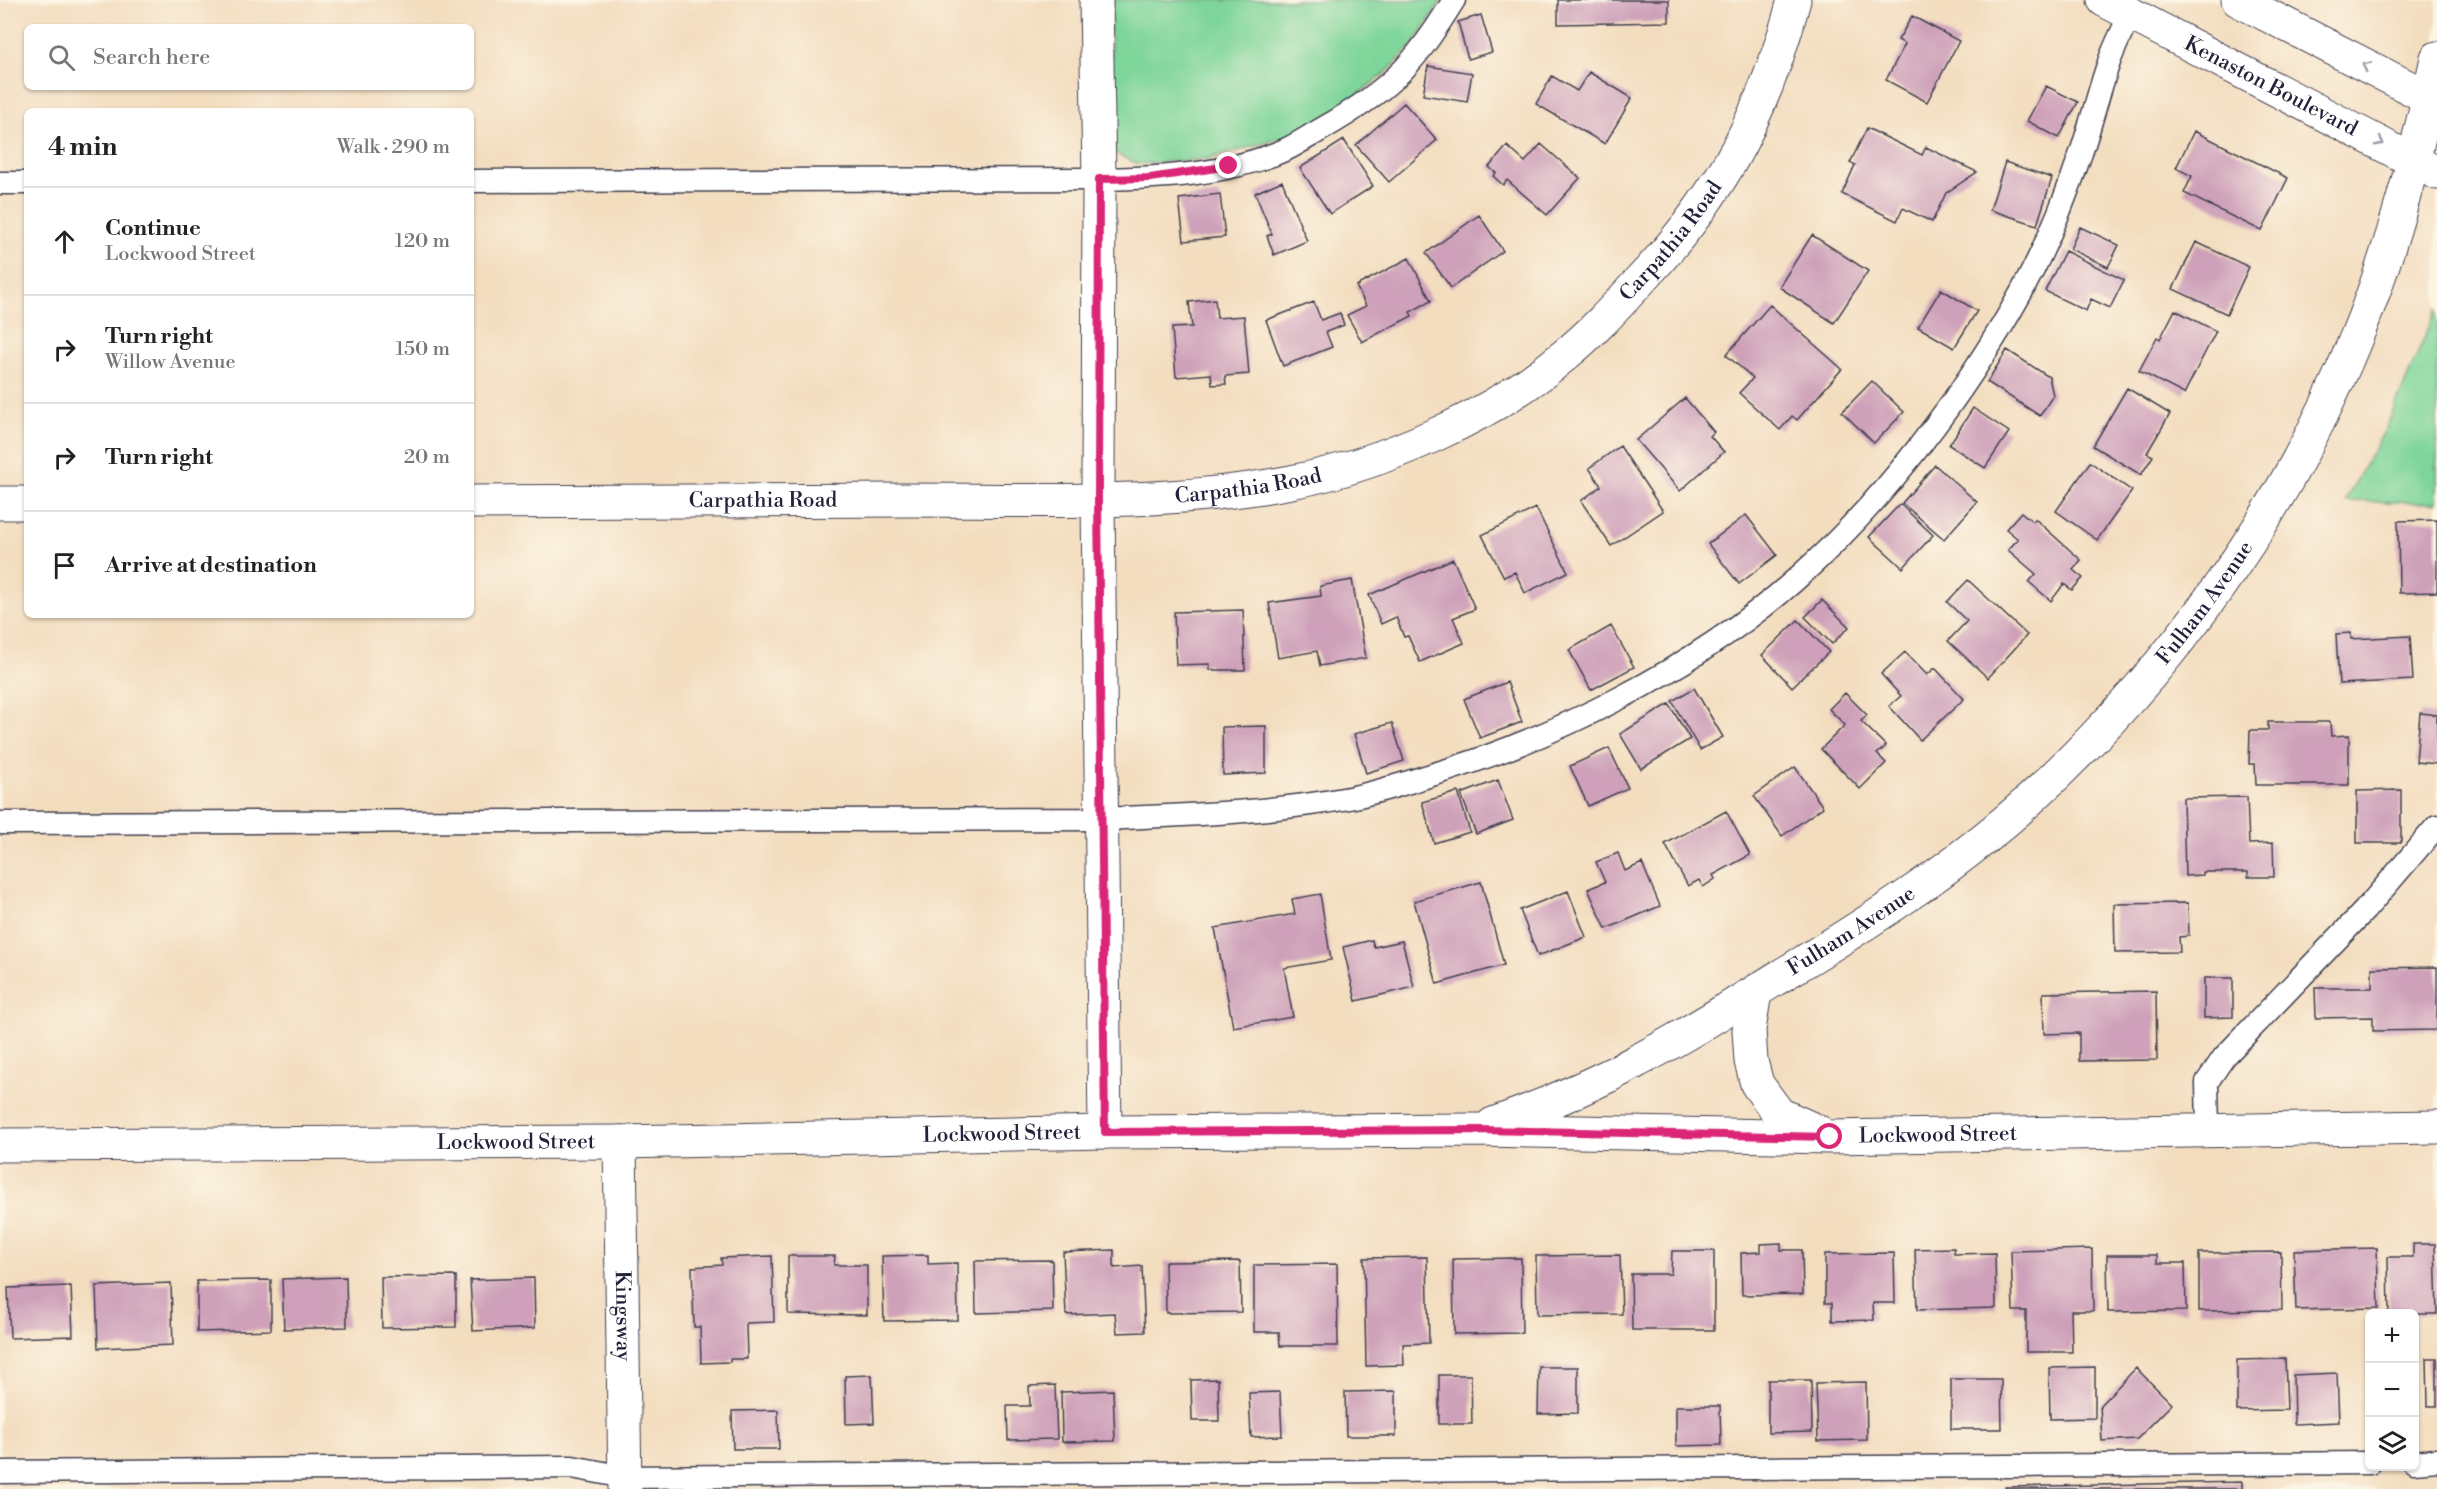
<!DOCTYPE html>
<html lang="en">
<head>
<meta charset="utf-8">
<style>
	:root { --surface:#fff; --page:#f6f6f6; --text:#222; --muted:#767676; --line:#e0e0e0 }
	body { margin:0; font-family:"Libre Bodoni",serif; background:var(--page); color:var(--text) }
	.controls { position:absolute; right:18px; bottom:18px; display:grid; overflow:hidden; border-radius:9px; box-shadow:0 2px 4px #0004 }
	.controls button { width:54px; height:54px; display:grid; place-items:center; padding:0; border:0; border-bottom:2px solid var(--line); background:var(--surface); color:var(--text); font:30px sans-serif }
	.stop { position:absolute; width:18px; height:18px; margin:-14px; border:4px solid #db2777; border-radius:50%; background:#fff }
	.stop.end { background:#db2777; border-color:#fff; box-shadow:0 2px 6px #0008 }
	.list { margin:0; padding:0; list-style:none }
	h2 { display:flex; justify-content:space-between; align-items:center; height:78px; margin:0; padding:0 24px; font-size:26px }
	h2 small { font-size:20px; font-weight:400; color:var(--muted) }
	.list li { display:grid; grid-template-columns:39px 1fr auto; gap:18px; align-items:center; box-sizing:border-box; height:108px; padding:0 24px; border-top:2px solid var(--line) }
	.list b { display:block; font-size:22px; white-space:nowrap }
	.list p { margin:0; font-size:20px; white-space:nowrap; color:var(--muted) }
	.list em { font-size:20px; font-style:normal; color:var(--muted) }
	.icon { flex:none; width:33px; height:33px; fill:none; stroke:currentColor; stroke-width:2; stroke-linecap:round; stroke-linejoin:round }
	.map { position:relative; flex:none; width:2437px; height:1489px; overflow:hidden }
	.search { position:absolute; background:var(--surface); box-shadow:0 2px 4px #0004; left:24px; top:24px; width:450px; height:66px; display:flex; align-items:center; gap:15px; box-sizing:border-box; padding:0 21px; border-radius:9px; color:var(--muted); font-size:22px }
	.panel { position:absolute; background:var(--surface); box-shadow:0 2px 4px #0004; left:24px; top:108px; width:450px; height:510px; border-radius:9px }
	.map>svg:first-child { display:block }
	.green { fill:#7ed59a; stroke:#507c6a; stroke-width:1.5 }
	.building { fill:#cea0b9 }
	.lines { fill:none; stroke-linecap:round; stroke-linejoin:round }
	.service-casing { stroke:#413e4f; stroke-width:25 }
	.minor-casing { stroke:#413e4f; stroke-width:35 }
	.primary-casing { stroke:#413e4f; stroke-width:35 }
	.service { stroke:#fff; stroke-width:22 }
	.minor { stroke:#fff; stroke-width:33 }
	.primary { stroke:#fff; stroke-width:33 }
	.oneway { stroke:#9c9ca7 }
	.route { stroke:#db2777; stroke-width:8 }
	.labels { text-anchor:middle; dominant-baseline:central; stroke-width:5; stroke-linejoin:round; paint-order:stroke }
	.street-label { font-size:21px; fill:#22223b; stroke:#fcf5e5 }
</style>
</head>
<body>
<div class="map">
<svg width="2437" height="1489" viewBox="0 0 2437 1489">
	<rect width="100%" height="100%" fill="#fcf5e5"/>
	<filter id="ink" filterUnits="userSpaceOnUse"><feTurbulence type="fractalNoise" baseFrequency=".0167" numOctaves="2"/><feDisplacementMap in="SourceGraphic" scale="12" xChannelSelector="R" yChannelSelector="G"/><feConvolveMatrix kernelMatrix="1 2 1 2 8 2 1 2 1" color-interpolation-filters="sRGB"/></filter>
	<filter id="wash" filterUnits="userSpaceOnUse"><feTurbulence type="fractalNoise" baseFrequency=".008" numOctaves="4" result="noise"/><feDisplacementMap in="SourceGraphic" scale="24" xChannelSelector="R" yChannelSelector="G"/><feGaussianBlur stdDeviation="1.35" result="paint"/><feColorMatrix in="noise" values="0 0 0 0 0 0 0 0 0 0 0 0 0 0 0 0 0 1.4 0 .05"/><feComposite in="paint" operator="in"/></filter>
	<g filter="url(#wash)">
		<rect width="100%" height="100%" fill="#f3ddbf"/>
		<path class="green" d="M1110,0H1442L1414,44L1385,74L1341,107L1293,135L1208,159L1138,164L1118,155L1112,146Z
			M2437,308V503L2345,501L2386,428Z"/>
		<g id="blocks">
			<path class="building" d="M1558,0H1669V22L1558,24Z
				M1481,15L1492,52L1468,59L1458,22Z
				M1912,16L1959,41L1927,102L1886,80L1905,44L1898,40Z
				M1428,66L1472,73L1467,102L1423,95Z
				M1589,72L1632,98L1605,144L1536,104L1552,76L1577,91Z
				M2046,86L2078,102L2059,138L2027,121Z
				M1404,103L1437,140L1389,182L1356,145Z
				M1867,128L1922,155L1926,147L1977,172L1946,193L1932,222L1903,208L1897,221L1842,194L1855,165L1850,163Z
				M2194,131L2288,178L2262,231L2184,193L2192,176L2176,168Z
				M1344,140L1373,186L1330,214L1300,168Z
				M1541,144L1580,178L1547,215L1507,180L1503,185L1493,176L1496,173L1489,167L1507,146L1525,162Z
				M2005,162L2052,178L2037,225L1990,210Z
				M1282,181L1307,241L1274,255L1267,236L1272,234L1255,193Z
				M1220,194L1225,237L1184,241L1179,199Z
				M1479,215L1503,251L1451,288L1426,253Z
				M2080,227L2119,245L2108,267L2070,249Z
				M1812,235L1868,271L1834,323L1779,287Z
				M2196,242L2249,267L2227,314L2173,289Z
				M2065,251L2124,280L2110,308L2091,299L2086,311L2045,291Z
				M1409,258L1431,301L1410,312L1412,316L1362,342L1347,315L1366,306L1356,286Z
				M1941,289L1977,311L1954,348L1918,327Z
				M1215,299L1217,318L1244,316L1249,374L1225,376L1226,384L1212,385L1211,374L1176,377L1172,328L1192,327L1189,302Z
				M1314,302L1321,320L1340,313L1344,325L1326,332L1332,347L1283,366L1266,320Z
				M1770,305L1842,369L1797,420L1792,416L1780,430L1739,393L1753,378L1726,355Z
				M2175,310L2216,331L2184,394L2139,371L2157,337L2160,339Z
				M2007,350L2049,377L2053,395L2040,416L1987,382Z
				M1872,381L1904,412L1874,443L1842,412Z
				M2127,388L2170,414L2147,453L2153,456L2141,475L2093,446Z
				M1685,398L1714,432L1710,436L1724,452L1680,491L1636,440Z
				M1973,408L2009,432L1985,468L1949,445Z
				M1620,446L1663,511L1611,546L1581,501L1601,486L1589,468Z
				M2090,462L2132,491L2097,540L2056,511Z
				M1935,465L1977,502L1944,539L1902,503Z
				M1900,504L1933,535L1903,568L1869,537Z
				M1536,508L1568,572L1525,593L1515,572L1504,577L1482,535Z
				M2021,512L2033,522L2035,519L2081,560L2073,570L2083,578L2072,590L2064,584L2051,601L2029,582L2036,574L2008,550L2018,539L2006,529Z
				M1746,515L1777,555L1739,584L1708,544Z
				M2437,520V592L2399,593L2398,521Z
				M1453,559L1475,609L1453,618L1464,643L1420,662L1408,636L1404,637L1396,617L1381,624L1369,595Z
				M1352,580L1366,658L1320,666L1317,651L1278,658L1269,603L1321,596L1320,586Z
				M1968,580L2027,635L1988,678L1948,641L1967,621L1947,602Z
				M1822,600L1849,627L1832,644L1805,617Z
				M1243,610L1245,670H1210V664L1176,665L1174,612Z
				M1798,620L1829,652L1792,687L1762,655Z
				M1611,626L1634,667L1591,690L1569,650Z
				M2351,633V639L2410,636L2413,680L2339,684L2336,634Z
				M1905,652L1927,675L1935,668L1964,699L1920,740L1889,706L1901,696L1881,674Z
				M1507,682L1522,722L1480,738L1464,699Z
				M1694,688L1723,737L1700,750L1672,701Z
				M1845,693L1867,715L1861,721L1886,746L1877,754L1886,763L1860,789L1821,749L1845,725L1829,709Z
				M1669,704L1690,739L1641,769L1620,734Z
				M2420,713L2437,715V764L2416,762Z
				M2268,722H2330L2331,736L2349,735V785H2256L2255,764H2249L2250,730H2268Z
				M1392,723L1404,761L1366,773L1354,734Z
				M1266,726V773L1223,775L1222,727Z
				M1609,748L1628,788L1588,806L1570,766Z
				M1795,767L1823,807L1782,836L1754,796Z
				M1498,780L1513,820L1476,834L1461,794Z
				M2401,790V843H2357V791Z
				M1458,792L1470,832L1434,843L1422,802Z
				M2247,797L2249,844L2273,843L2274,877H2248V872H2203V875L2185,876L2183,798Z
				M1726,811L1750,855L1713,875L1715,879L1703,887L1699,880L1688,886L1665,844Z
				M1618,853L1625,871L1642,863L1660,906L1606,929L1588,889L1605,882L1596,862Z
				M1481,882L1504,965L1437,984L1414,901Z
				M1568,891L1586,937L1538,956L1520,910Z
				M1320,894L1331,960L1284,968L1293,1017L1233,1027L1215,928L1295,914L1292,899Z
				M2188,903L2189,936L2179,937L2180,952L2115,953L2114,904Z
				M1372,940L1374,947L1402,941L1414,987L1356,1001L1343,947Z
				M2437,967V1030L2373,1031V1017L2316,1018L2315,988H2372V968Z
				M2204,978H2233V1017L2204,1018Z
				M2156,991L2157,1060L2079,1061V1033L2044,1034L2043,993Z
				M1781,1243V1250H1802L1803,1294L1742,1295L1741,1253L1761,1252V1244Z
				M2413,1244H2435L2437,1314H2389L2388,1257H2413Z
				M1954,1248V1254L1995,1253L1996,1308L1917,1310L1915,1249Z
				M2377,1248L2379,1308L2296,1310L2294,1250Z
				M2092,1249L2093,1311H2071L2072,1352H2026V1311H2013L2011,1251Z
				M1114,1250V1268L1142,1266L1145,1332L1117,1333L1115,1313L1066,1315L1063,1252Z
				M1672,1251H1714V1330H1632L1631,1274H1671Z
				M2281,1252L2282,1310L2199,1311V1253Z
				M1894,1253L1895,1303H1873L1874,1320L1832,1321V1303H1825V1254Z
				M928,1255V1264L957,1263L958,1320L884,1321L882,1256Z
				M1620,1255L1622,1314L1537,1315L1536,1256Z
				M2107,1255H2157V1263H2185L2186,1311L2108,1312Z
				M772,1256L774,1322L746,1323L747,1359H730V1362L701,1363L700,1327H694L692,1267L722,1265L721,1258Z
				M788,1256H835L834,1265H867V1315L788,1314Z
				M1427,1257L1429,1343L1403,1344L1404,1365L1366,1366L1364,1258Z
				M1521,1258L1522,1333L1454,1334L1453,1259Z
				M1052,1260L1053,1311L976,1313L975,1261Z
				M1240,1261L1241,1312L1166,1313L1165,1262Z
				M1337,1264L1338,1346H1280L1279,1332H1254V1265Z
				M456,1276V1327L382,1328L381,1277Z
				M346,1277L347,1327L284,1329L282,1279Z
				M534,1278L535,1328L473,1331L470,1280Z
				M271,1280V1330L197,1332V1281Z
				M171,1283L173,1345L98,1348L96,1286Z
				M71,1286L73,1336L10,1338L8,1288Z
				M2427,1358H2437V1406H2428Z
				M2285,1359L2287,1410L2237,1411V1360Z
				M1539,1367H1578V1413L1538,1414Z
				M2095,1367V1418L2050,1419L2049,1368Z
				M2136,1368L2172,1404L2137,1439L2102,1441L2100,1405Z
				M2337,1373L2339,1422L2294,1424L2293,1375Z
				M872,1375L874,1423L846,1424L845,1376Z
				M1439,1375H1471L1472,1424H1439Z
				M1218,1379L1219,1421H1192L1191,1380Z
				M1951,1379H2001L2002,1429H1951Z
				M1768,1380H1811L1812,1432L1768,1433Z
				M1866,1382L1867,1440L1818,1441L1816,1383Z
				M1055,1385L1057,1439L1008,1440L1007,1406H1030L1029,1386Z
				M1113,1390L1115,1441L1062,1442L1061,1392Z
				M1396,1391V1436H1346L1345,1392Z
				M1280,1392L1282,1436L1251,1437L1249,1393Z
				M1676,1406H1720L1721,1445L1676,1446Z
				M778,1410L779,1449H733L732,1411Z
				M2242,1482V1489H2005V1487Z"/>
		</g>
	</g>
	<g filter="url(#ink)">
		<use href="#blocks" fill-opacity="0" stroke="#413e4f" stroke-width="1.5"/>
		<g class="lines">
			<g class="service-casing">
				<path id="service" d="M471,181L1099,179C1162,178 1228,175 1287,149C1299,143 1311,135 1322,129C1352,112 1379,94 1403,70C1423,49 1439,24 1454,0
					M0,183H27
					M0,823L1101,819C1184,815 1267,813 1349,798C1375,793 1400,785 1425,777C1553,739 1693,670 1794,581C1883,503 1965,394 2022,291C2046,247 2065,200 2081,153C2091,124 2098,94 2108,65C2114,47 2123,30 2131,13
					M2208,1131L2207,1082L2224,1057L2365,910L2437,826
					M2414,1462L2437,1460
					M0,1472L572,1467L625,1477L2370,1463"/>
			</g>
			<g class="minor-casing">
				<g id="minor">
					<path d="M1096,0L1099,179L1098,500L1105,1132"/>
					<path id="s1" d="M471,502C617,501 763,501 909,500C1036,500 1165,506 1291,482C1381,465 1495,415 1565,355C1591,334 1614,309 1637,284C1676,243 1712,197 1739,146C1763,100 1781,50 1794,0"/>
					<path d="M0,503H27"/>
					<path d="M1755,992L1749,1030L1751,1061L1757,1084L1779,1114L1819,1132"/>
					<path id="s2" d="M1493,1124C1543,1106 1591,1086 1637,1061C1686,1036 1733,1005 1779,977C1865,925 1949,872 2024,805C2167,676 2284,516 2356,338C2393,248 2417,152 2437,58"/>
					<path id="s3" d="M620,1142L625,1489"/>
					<path id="s4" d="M0,1145L620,1142L1105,1132L1477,1130L1830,1137L2437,1127"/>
				</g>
			</g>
			<g class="primary-casing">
				<g id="primary">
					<path id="s5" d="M2104,0L2437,173"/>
					<path d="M2238,0L2437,102"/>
				</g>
			</g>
			<use href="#service" class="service"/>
			<use href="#minor" class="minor"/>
			<use href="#primary" class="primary"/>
		</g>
		<defs><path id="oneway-chevron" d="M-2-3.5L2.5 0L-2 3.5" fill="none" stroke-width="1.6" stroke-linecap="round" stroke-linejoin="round" transform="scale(1.5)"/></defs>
		<g class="oneway">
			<use href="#oneway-chevron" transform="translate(2366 66) rotate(-153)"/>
			<use href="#oneway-chevron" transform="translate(2380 142) rotate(28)"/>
		</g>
	</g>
	<g class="lines" filter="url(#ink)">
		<path class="route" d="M1229,166L1150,178L1099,179L1098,500L1105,1132L1477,1130L1830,1137"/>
	</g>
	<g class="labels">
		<g class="street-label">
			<text stroke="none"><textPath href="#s5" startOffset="188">Kenaston Boulevard</textPath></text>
			<text stroke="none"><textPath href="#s1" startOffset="1282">Carpathia Road</textPath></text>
			<text stroke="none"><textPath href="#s1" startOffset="778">Carpathia Road</textPath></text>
			<text stroke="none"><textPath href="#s1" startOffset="292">Carpathia Road</textPath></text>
			<text stroke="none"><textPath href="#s2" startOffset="894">Fulham Avenue</textPath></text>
			<text stroke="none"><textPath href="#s2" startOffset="408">Fulham Avenue</textPath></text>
			<text stroke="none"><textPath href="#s4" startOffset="1002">Lockwood Street</textPath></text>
			<text stroke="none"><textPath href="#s4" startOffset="1938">Lockwood Street</textPath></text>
			<text stroke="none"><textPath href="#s4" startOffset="516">Lockwood Street</textPath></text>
			<text stroke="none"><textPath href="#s3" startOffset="174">Kingsway</textPath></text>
		</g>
	</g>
</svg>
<div class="controls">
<button>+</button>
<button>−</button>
<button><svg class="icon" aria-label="layers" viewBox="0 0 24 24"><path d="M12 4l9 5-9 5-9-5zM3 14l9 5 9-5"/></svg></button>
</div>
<div class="stop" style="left:1830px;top:1137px"></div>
<div class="stop end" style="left:1229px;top:166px"></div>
<div class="search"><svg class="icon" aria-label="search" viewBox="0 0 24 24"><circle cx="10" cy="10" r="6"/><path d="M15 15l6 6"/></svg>Search here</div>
<section class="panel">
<h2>4 min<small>Walk · 290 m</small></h2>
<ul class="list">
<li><svg class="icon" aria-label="ahead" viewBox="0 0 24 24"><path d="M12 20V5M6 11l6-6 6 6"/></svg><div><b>Continue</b><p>Lockwood Street</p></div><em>120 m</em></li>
<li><svg class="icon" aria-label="right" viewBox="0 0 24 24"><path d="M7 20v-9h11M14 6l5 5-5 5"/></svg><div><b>Turn right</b><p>Willow Avenue</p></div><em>150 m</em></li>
<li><svg class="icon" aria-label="right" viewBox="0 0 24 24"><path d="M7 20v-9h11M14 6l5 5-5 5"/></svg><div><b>Turn right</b></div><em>20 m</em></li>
<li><svg class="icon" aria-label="arrive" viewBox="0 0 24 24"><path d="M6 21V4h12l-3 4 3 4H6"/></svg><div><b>Arrive at destination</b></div></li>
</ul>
</section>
</div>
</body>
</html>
